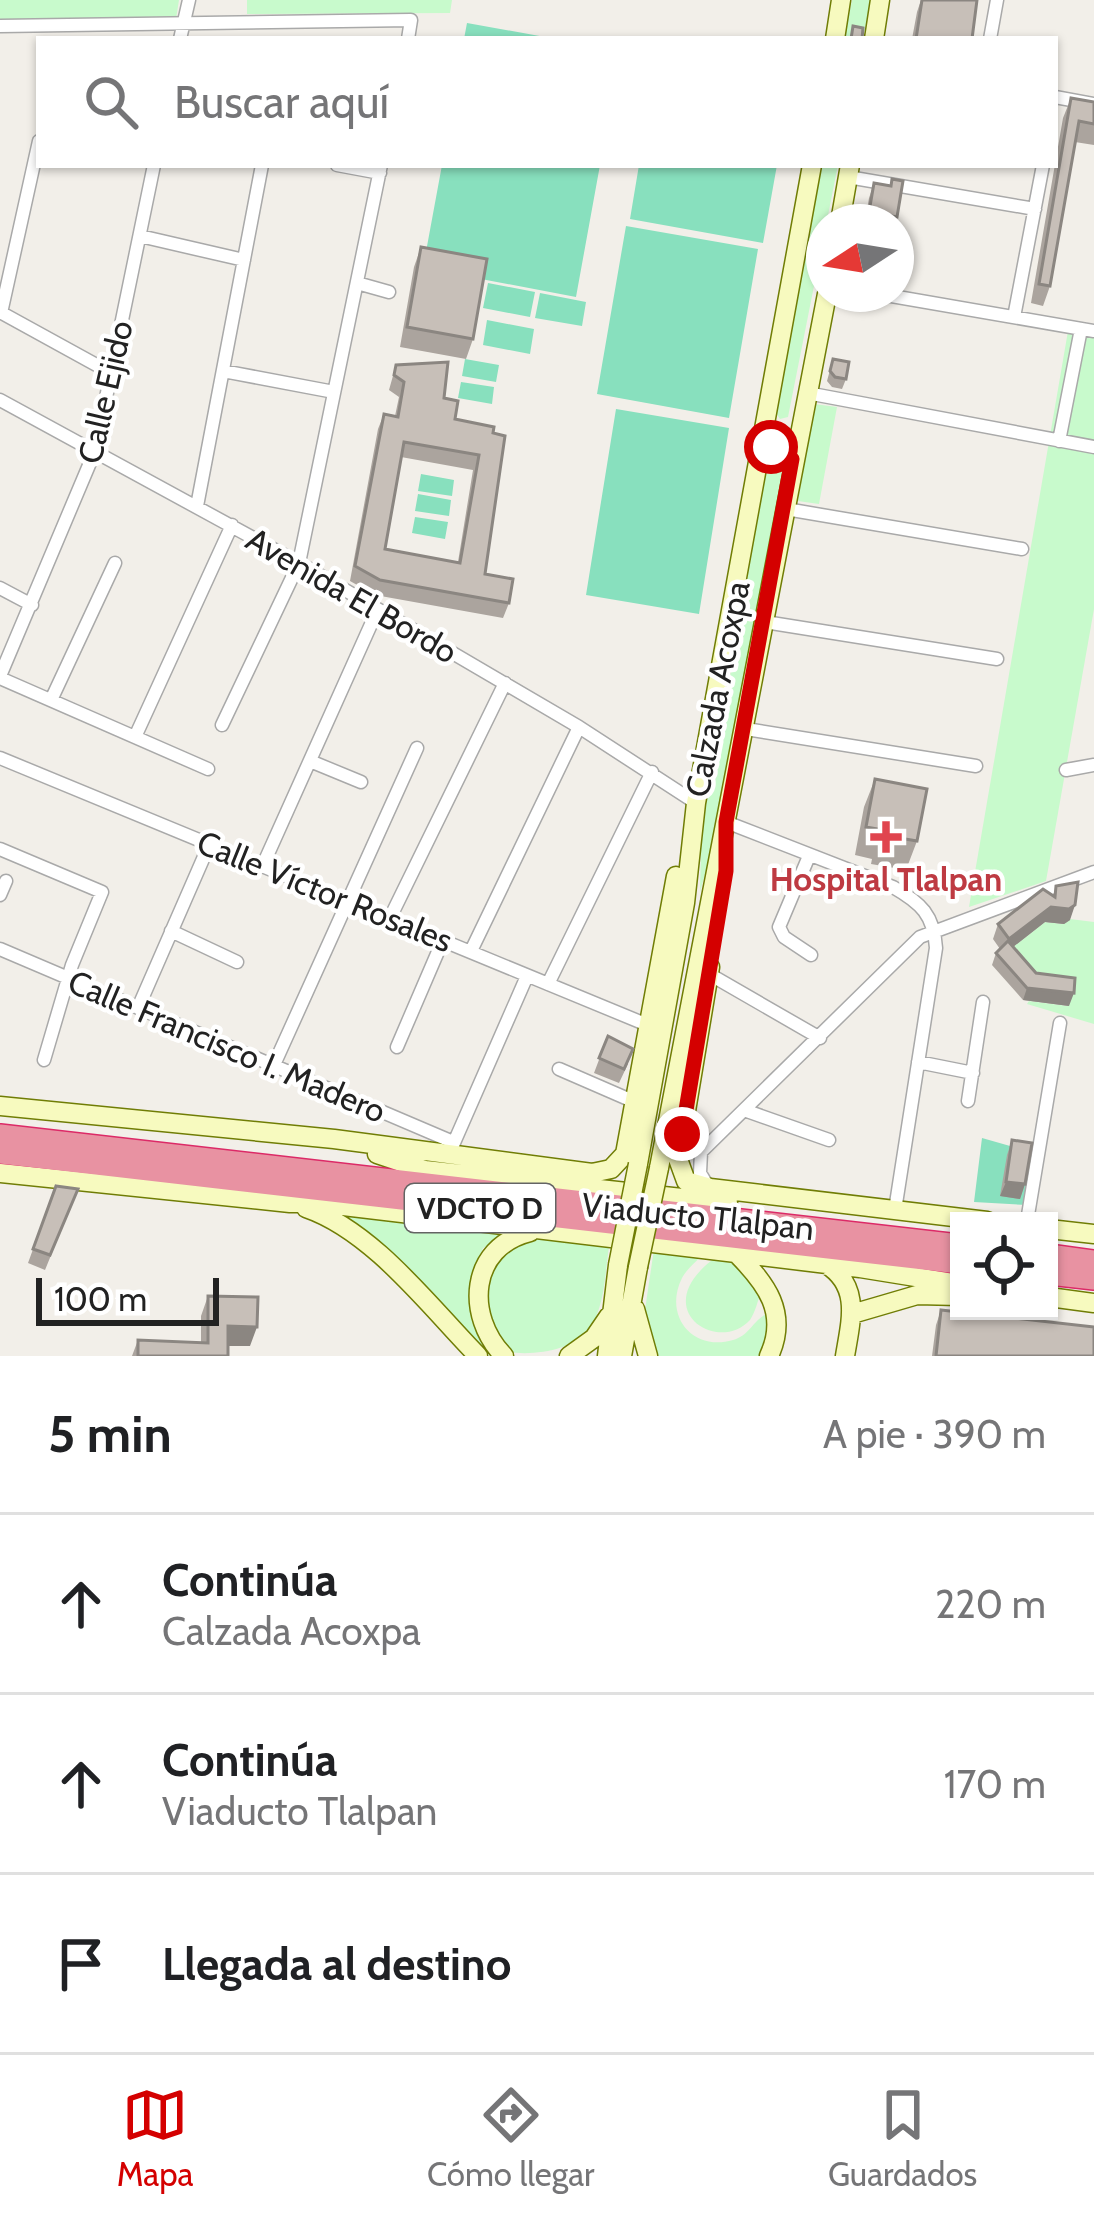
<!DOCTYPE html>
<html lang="es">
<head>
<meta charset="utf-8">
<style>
	:root { --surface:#fff; --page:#f6f6f6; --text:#202124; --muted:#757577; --line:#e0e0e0; --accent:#d40000 }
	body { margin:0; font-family:Cabin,sans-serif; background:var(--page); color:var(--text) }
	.controls { position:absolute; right:36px; bottom:36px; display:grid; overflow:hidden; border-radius:0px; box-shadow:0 3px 9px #0004 }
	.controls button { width:108px; height:108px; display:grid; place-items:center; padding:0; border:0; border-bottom:3px solid var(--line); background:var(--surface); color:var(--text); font:60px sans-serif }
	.compass { position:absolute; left:806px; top:204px; width:108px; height:108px; border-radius:50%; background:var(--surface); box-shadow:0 3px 9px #0004; rotate:258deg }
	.scale { position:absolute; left:36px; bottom:30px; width:183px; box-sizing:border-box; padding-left:12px; border:6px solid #222; border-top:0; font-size:33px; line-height:42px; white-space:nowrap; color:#222; -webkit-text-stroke:9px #fff; paint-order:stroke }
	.stop { position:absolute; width:36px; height:36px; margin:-27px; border:9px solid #d40000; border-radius:50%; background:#fff }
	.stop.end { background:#d40000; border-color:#fff; box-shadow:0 3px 12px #0008 }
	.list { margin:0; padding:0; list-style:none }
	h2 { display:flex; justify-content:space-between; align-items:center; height:156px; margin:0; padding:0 48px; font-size:51px }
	h2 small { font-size:39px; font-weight:400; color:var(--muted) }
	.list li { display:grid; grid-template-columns:78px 1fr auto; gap:36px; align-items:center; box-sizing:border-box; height:180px; padding:0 48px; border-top:3px solid var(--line) }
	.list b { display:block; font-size:45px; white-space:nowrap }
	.list p { margin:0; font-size:39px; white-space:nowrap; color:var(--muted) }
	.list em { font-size:39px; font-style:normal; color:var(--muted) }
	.icon { flex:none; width:66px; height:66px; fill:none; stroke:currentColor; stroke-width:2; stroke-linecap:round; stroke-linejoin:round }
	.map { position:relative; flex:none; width:1094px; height:1356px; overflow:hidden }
	.search { position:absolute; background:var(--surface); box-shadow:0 3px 9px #0004; left:36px; right:36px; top:36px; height:132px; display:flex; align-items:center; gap:30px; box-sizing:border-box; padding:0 42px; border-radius:0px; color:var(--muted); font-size:45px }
	.sheet { height:696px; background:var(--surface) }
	nav { display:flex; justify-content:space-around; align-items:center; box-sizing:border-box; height:168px; border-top:3px solid var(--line); background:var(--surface); font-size:33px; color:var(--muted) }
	nav a { display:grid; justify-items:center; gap:6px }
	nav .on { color:var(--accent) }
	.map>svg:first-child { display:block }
	.park { fill:#c8facc }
	.pitch { fill:#88e0be }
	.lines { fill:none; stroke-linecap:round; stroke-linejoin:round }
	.street-casing { stroke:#a9a9a9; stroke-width:15 }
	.secondary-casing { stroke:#707d05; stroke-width:21 }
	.highway-casing { stroke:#dc2a67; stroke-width:24 }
	.street { stroke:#fff; stroke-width:12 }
	.secondary { stroke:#f7fabf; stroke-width:18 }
	.highway { stroke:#e892a2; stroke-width:21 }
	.secondary-bridge-casing { stroke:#707d05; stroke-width:21; stroke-linecap:butt }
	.secondary-bridge { stroke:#f7fabf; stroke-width:18 }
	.wall { fill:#aba49e; fill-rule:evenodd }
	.shaded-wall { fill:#8b8681 }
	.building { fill:#c7bfb8; stroke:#8b8681; stroke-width:3; fill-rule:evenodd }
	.route { stroke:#d40000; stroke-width:15 }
	.health-dot { fill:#e0444e; stroke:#fff; stroke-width:4.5 }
	.labels { text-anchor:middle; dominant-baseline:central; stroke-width:9; stroke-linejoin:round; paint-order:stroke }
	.shield { fill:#fff; stroke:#646464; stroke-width:3 }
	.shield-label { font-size:30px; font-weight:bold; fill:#222 }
	.street-label { font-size:33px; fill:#222; stroke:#fff }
	.health-label { font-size:33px; font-weight:bold; fill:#be3a42; stroke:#fff }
</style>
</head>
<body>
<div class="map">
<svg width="1094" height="1356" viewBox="0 0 1094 1356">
	<rect width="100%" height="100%" fill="#f2efe9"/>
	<path class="park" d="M0,0H179L176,19H0Z
		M247,0H452L450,13L247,14Z
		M852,0H871L863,39H844Z
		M820,165H838L788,417L780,419L774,410Z
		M1068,331L1094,336V609L1046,881L969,907Z
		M814,404L837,407L819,504L798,501Z
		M774,455L785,466L722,813L700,892L702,800L765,460Z
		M1070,919L1094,922V1024L1027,1004L1029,1001L1068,1006L1032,985L1004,954L1045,922L1063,924Z
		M327,1214L512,1234L483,1248C465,1293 462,1318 497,1356H490L361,1230Z
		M537,1238L609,1247C605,1273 605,1306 590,1328C575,1350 534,1356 509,1352C483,1334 478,1283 497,1259C507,1246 522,1243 537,1238Z
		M654,1249L701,1256C695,1263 686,1270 682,1278C663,1316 693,1352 733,1340C751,1335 754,1317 771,1312L763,1356H655L643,1323Z
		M719,1255L733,1259L761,1292C758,1300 755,1313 750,1320C717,1356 643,1307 719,1255Z"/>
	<path class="pitch" d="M467,23L556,39H464Z
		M442,165H600L576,297L423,268Z
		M639,165H777L763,243L630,219Z
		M626,226L758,249L729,418L597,394Z
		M488,283L535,292L530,317L483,308Z
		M540,293L586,302L582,326L535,318Z
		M487,320L534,329L530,354L483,345Z
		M465,359L499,365L496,382L462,376Z
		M461,382L494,387L492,404L458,398Z
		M616,409L729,428L699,614L586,595Z
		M421,474L454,480L452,496L418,491Z
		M418,494L451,500L449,516L415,511Z
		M415,517L448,522L445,539L412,533Z
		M982,1138L1035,1153L1027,1205L974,1202Z"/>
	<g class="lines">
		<g class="street-casing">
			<path id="street" d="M0,26L411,20L408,39
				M180,39L189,0
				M990,39L997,0
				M1055,97L1094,104
				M337,165L380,173
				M848,177L1035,209
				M140,236L244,260
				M357,283L389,292
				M880,294L1094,331
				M0,312L111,373
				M1,313L39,141
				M1014,317L1043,165
				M223,371L334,392
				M807,393L1094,447
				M0,400L299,563L579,727L696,803
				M1059,441L1081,329
				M197,506L262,165
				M786,509L1022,549
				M0,588L32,605
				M765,622L997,659
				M0,676L95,451L154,165
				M0,678L208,769
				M52,698L115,563
				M222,725L299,563L381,165
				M746,729L976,766
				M135,737L232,525
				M0,758L650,1026
				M310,761L361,782
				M1066,770L1094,765
				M726,822L893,887C921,903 934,915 936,948L895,1210
				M0,849L102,892L72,965L44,1060
				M809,856L779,927L784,937L811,955
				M263,865L377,611
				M0,895L6,881
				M390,918L505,683
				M171,931L237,962
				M0,949L453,1142
				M471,951L579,727
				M709,974L820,1038
				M548,984L652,772
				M138,1008L210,843
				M397,1047L443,940
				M918,1062L973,1073
				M273,1067L417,748
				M559,1069L635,1102
				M968,1101L983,1002
				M744,1110L829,1140
				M453,1145L527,976
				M709,1188L700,1173L701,1152L920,937L1094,872
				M1027,1221L1060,1023"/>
		</g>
		<g class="secondary-casing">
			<path id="secondary" d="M835,39L841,0
				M874,39L880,0
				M840,222L850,165
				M710,967L678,1159L686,1181L710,1188L987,1221
				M0,1106L334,1139L592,1173L611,1169L625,1154L676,876
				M377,1154L425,1170L728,1203
				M638,1164L685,903L696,803L812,165
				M659,1168L827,294
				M0,1173L290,1203H318L860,1268L959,1284
				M306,1208C373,1231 429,1306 478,1356
				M1049,1229L1094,1234
				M736,1253C766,1283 789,1313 769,1356
				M826,1264C861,1286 851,1320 845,1356
				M1049,1297L1094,1303
				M635,1309L648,1356
				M852,1314L917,1295L959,1296
				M504,1356C465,1316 469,1247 530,1232
				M569,1356L594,1338L609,1316
				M607,1356L618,1265
				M622,1356L638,1267"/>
		</g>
		<g class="highway-casing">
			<path id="highway" d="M0,1135L959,1245
				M0,1153L959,1263
				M1049,1255L1094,1261
				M1049,1274L1094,1279"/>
		</g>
		<use href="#street" class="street"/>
		<use href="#secondary" class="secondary"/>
		<use href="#highway" class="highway"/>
		<g class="secondary-bridge-casing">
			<path id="secondary-bridge" d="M618,1265L638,1164
				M638,1267L659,1168"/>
		</g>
		<use href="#secondary-bridge" class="secondary-bridge"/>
	</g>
	<path class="wall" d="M921,0H977L972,39H912L917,12Z
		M1071,98L1094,102V145L1075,142L1050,286L1043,306L1031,303L1063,118Z
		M892,179L897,217L895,222H865L869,198L874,183L890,186Z
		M421,247L473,339L466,359L400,347L414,267Z
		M833,359L846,379L842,389L832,387L827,381Z
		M396,365L444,398L455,419L494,427L485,574L509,603L503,618L375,595L350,581L378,429L384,414L395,416L399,397L389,390ZM401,457L473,470L458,562L385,549Z
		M875,779L917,841L906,870L871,864L872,859L855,855L864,807Z
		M1056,886L1070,920L1064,924L1045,922L1013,947L1069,1006L1023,1000L992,965L996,953L1000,949L993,939L998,924L1053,896Z
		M608,1036L628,1064L619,1083L594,1073Z
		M1012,1140L1025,1184L1020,1199L1000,1196L1007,1155Z
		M56,1186L78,1189L45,1270L28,1263Z
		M208,1296L250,1346H228V1356H132L138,1340L201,1342V1316Z
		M941,1310L1094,1356H932L936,1325Z"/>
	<path class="shaded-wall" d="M1075,905L1070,920L1064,924L1045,922L1004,954L1009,939L1051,907Z
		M1027,988L1074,993L1069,1006L1023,1000Z
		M1006,1182L1025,1184L1020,1199L1000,1196Z
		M228,1326L257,1327L250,1346H221Z"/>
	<path class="building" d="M922,0H977L972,39H916Z
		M853,26L863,28L862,39H851Z
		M1071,98L1094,102V124L1079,121L1050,286L1039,284Z
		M892,179L903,181L897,217L869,212L874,183L891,186Z
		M421,247L487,259L473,339L407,327Z
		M833,359L849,362L846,379L835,377L830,371Z
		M448,362L444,398L458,401L455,419L494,427L493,433L505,436L485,574L513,579L509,603L380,580L355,566L384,414L398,417L404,382L394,375L396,365ZM404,442L479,455L460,563L385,549Z
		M875,779L927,789L917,841L882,835L883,830L866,827Z
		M1078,882L1075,905L1069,909L1051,907L1009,939L998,924L1043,889L1055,897L1056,886Z
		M1008,941L1036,973L1075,978L1074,993L1027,988L996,953Z
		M608,1036L633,1049L624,1069L599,1058Z
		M1012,1140L1032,1143L1025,1184L1006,1182Z
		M56,1186L78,1189L50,1255L33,1249Z
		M208,1296L258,1297L257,1327L228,1326V1356H138V1340L208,1343Z
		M941,1310L1094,1327V1356H936Z"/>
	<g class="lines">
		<path class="route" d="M682,1134L726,871V822L792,459L779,446L771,447"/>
	</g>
	<path class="health-dot" d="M880 819h12v12h12v12h-12v12h-12v-12h-12v-12h12z"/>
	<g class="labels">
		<rect class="shield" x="405" y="1184" width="150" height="48" rx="9"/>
		<g class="shield-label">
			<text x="480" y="1208">VDCTO D</text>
		</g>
		<g class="street-label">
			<text transform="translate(105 392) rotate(-77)">Calle Ejido</text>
			<text transform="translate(352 595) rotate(30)">Avenida El Bordo</text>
			<text transform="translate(717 689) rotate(-79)">Calzada Acoxpa</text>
			<text transform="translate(325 891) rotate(22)">Calle Víctor Rosales</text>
			<text transform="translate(227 1046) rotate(23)">Calle Francisco I. Madero</text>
			<text transform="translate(698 1216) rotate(6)">Viaducto Tlalpan</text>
		</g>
		<g class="health-label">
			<text x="886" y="879">Hospital Tlalpan</text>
		</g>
	</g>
</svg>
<div class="controls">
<button><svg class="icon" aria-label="locate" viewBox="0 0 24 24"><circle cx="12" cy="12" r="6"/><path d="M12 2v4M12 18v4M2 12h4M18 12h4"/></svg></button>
</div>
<svg class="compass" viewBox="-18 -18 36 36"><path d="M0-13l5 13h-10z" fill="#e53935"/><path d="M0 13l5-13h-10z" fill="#757577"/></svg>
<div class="scale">100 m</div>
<div class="stop" style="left:771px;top:447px"></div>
<div class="stop end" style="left:682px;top:1134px"></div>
<div class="search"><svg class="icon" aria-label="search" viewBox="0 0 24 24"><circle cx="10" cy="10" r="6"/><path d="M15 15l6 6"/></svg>Buscar aquí</div>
</div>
<section class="sheet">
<h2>5 min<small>A pie · 390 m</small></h2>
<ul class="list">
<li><svg class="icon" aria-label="ahead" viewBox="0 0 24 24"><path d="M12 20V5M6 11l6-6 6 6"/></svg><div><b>Continúa</b><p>Calzada Acoxpa</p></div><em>220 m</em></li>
<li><svg class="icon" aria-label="ahead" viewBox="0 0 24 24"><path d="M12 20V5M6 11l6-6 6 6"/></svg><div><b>Continúa</b><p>Viaducto Tlalpan</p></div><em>170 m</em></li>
<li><svg class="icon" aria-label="arrive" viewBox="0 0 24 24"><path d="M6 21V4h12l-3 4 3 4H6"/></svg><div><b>Llegada al destino</b></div></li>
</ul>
</section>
<nav>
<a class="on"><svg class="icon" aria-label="map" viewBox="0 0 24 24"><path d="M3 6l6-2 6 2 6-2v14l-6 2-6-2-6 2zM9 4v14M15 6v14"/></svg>Mapa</a>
<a><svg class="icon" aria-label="directions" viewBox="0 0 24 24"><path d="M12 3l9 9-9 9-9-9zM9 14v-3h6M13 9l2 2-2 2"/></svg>Cómo llegar</a>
<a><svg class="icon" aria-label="saved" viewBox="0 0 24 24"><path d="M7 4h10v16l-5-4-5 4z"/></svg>Guardados</a>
</nav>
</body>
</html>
